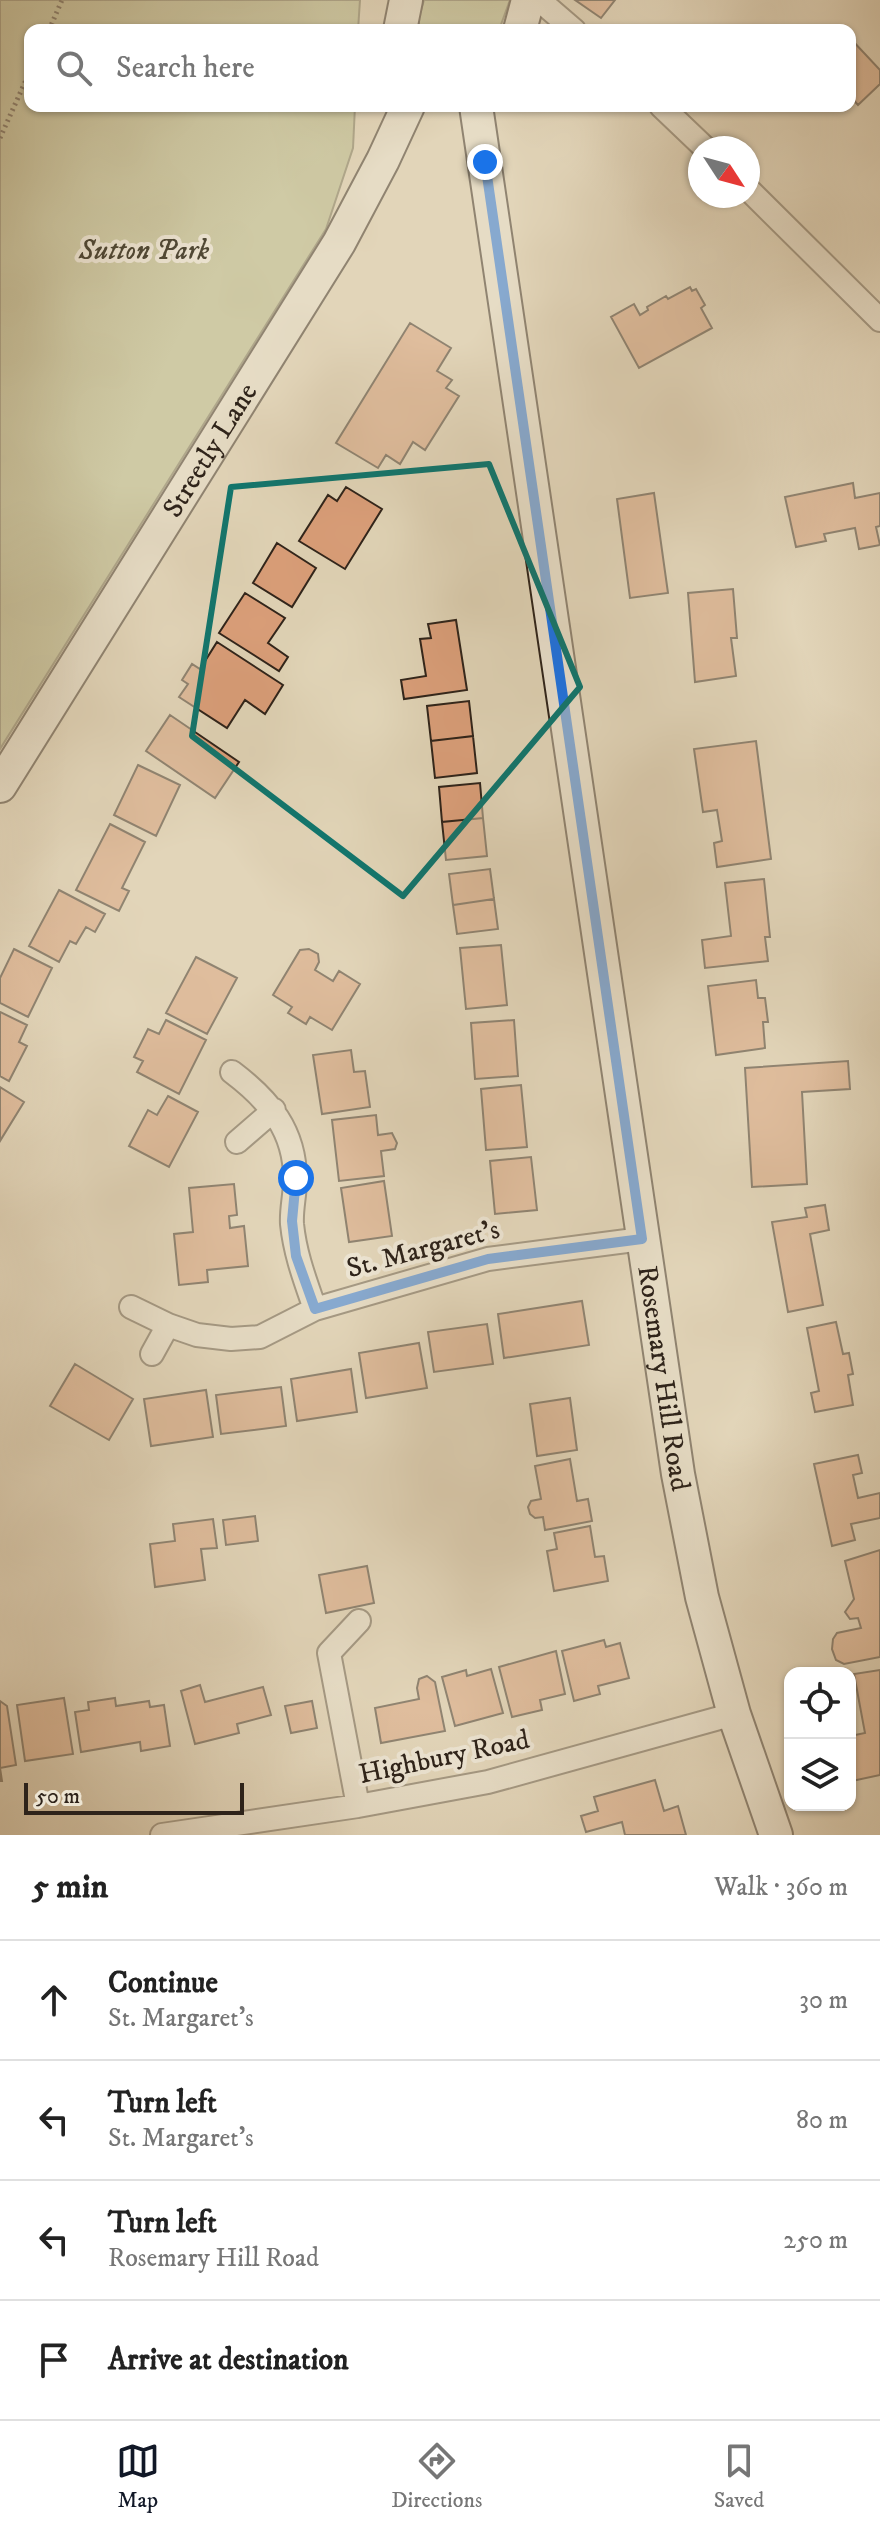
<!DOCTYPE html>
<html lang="en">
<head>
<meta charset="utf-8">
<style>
	:root { --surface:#fff; --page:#f2f2f2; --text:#222; --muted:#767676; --line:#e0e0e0; --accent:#111827 }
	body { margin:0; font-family:"IM FELL DW Pica",serif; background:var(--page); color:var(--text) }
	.controls { position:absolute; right:24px; bottom:24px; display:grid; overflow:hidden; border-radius:16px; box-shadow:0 2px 6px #0004 }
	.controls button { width:72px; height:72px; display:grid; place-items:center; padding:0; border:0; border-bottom:2px solid var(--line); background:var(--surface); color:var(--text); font:40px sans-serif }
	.compass { position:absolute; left:688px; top:136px; width:72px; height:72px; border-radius:50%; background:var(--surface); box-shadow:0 2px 6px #0004; rotate:126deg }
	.scale { position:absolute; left:24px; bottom:20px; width:220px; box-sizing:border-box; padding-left:8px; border:4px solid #2e231a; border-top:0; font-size:22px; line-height:28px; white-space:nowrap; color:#2e231a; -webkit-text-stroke:6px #ece4d2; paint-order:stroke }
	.stop { position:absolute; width:24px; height:24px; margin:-18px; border:6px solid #1a73e8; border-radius:50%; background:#fff }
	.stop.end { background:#1a73e8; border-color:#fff; box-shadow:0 2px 8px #0008 }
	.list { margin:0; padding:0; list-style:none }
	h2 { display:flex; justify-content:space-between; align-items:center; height:104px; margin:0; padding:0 32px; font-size:34px }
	h2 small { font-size:26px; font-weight:400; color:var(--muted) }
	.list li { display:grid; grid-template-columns:52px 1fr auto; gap:24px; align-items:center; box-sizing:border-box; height:120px; padding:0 32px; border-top:2px solid var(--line) }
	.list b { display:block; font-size:30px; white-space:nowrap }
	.list p { margin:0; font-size:26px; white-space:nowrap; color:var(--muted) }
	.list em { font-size:26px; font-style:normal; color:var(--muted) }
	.icon { flex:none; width:44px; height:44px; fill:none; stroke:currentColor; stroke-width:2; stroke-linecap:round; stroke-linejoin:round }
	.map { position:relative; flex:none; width:880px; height:1835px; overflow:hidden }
	.search { position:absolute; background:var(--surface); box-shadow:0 2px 6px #0004; left:24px; right:24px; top:24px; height:88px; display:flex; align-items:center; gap:20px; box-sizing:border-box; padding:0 28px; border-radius:16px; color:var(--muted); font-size:30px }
	.sheet { height:584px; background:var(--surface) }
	nav { display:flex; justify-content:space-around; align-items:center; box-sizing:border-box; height:112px; border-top:2px solid var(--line); background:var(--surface); font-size:22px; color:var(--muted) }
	nav a { display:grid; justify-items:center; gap:4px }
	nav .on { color:var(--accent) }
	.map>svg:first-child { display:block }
	.green { fill:#b8bc8c; stroke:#737053; stroke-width:2 }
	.building { fill:#dca07b; stroke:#2e231a; stroke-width:2 }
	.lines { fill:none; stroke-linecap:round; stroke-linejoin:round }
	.minor-casing { stroke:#5b5042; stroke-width:26 }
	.secondary-casing { stroke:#2e231a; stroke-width:36 }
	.path { stroke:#2e231a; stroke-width:5; stroke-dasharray:2 4; stroke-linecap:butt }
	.minor { stroke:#ece4d2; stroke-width:22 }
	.secondary { stroke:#ece4d2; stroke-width:32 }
	.route { stroke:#1a73e8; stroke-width:10 }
	.marked { fill:none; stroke:#0f766e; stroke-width:6; stroke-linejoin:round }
	.labels { text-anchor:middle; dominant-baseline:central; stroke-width:8; stroke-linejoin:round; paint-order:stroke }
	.park-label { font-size:28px; font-style:italic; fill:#504936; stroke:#ece4d2 }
	.street-label { font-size:28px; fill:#2e231a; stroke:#ece4d2 }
</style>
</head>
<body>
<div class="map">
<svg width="880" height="1835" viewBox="0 0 880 1835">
	<rect width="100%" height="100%" fill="#e2d6b9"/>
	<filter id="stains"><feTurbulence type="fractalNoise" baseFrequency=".0025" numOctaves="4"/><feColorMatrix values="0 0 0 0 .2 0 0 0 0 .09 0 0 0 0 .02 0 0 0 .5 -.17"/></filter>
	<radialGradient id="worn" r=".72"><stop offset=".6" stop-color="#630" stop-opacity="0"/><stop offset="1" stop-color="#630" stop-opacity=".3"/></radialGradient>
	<path class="green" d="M0,0H360L358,30H30V106H355L353,148L326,229L0,749Z
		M424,0H510L499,30H419V17Z"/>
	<path class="building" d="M575,0H615L601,18Z
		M850,38L880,70V84L858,105L850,96Z
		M690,287L692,291L696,289L705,305L701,308L712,328L639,368L611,317L634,304L640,315L648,310L647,307L666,296L668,299Z
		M410,323L451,348L437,371L452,380L446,388L459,396L425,450L413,442L400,464L386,455L378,468L336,443Z
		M853,483L855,498L880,493V526L876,527L880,545L859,549L855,528L824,534L826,541L796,547L785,497Z
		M346,487L382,509L345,569L299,541L328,495L337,501Z
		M654,493L668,593L630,598L617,499Z
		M277,543L316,568L292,607L253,583Z
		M733,589L737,638H731L736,676L695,682L688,593Z
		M245,593L285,618L268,643L288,657L279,671L219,633Z
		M456,620L467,690L404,699L401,680L426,676L420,639L431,638L428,624Z
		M217,642L283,685L265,714L245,700L227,728L179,697L188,684L182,680L192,664L200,669Z
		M469,701L473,736L431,741L427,706Z
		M170,715L239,762L215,798L146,751Z
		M473,736L477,773L435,778L431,741Z
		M756,741L771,859L717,867L714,843L722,841L717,810L703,812L694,749Z
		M138,765L180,785L156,836L114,815Z
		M480,783L483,818L442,822L439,787Z
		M483,818L487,856L446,860L442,822Z
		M110,824L145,842L122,888L129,891L119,911L76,890Z
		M490,869L494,899L453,905L449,874Z
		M764,879L770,937H765L768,961L705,968L702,940L731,936L725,883Z
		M59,890L105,914L95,932L86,927L76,944L70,941L59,962L29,946Z
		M494,899L498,929L457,934L453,905Z
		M501,945L507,1005L466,1009L460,948Z
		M14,949L52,968L28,1017L0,1003V978Z
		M309,949L318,954L319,962L315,970L333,981L339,971L360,984L332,1030L310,1017L306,1024L288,1013L292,1007L273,995L300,950Z
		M196,957L237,978L207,1034L166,1013Z
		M756,980L758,998H765L768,1022H763L765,1048L716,1055L708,986Z
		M0,1012L27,1025L19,1042L27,1046L9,1081L0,1076Z
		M166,1020L206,1040L179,1094L137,1072L143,1061L134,1057L148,1029L159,1034Z
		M514,1020L518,1076L475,1079L471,1023Z
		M351,1050L354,1072L365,1071L370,1107L322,1114L313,1055Z
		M848,1061L850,1089L802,1092L807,1184L752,1187L745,1068Z
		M521,1085L527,1147L486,1150L481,1089Z
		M0,1087L24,1102L0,1141Z
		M168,1096L198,1112L169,1167L129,1146L148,1110L157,1115Z
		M376,1115L378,1135L392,1133L397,1143L395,1149L381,1151L384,1176L339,1181L332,1120Z
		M531,1157L537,1210L495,1214L490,1161Z
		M384,1181L392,1236L349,1242L341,1188Z
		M234,1184L237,1215L229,1216L230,1228L244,1226L248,1266L207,1270L208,1282L179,1285L174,1234L193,1232L189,1188Z
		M825,1205L829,1230L810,1234L823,1305L788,1312L772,1222L807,1217L805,1208Z
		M582,1301L589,1345L504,1358L498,1314Z
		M836,1322L843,1354L849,1353L853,1374L848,1375L853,1405L815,1412L811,1393L819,1391L807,1328Z
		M487,1324L493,1364L434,1372L428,1332Z
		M419,1343L427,1388L366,1398L359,1353Z
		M75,1364L133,1399L109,1440L50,1406Z
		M351,1369L357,1412L297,1421L291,1379Z
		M281,1387L286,1426L221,1434L216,1395Z
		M206,1390L213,1437L151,1446L144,1399Z
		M570,1398L577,1450L537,1456L530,1404Z
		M858,1455L862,1473L853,1475L858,1498L880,1493V1518L851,1524L855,1540L832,1546L814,1464Z
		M570,1459L577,1501L588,1499L592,1521L545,1530L543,1517L535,1518L530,1514L528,1507L531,1501L541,1499L535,1466Z
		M255,1516L258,1541L226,1545L223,1520Z
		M213,1519L217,1548L201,1549L205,1580L155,1587L150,1544L175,1541L173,1524Z
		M590,1526L595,1557L604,1556L608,1581L554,1591L547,1551L557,1549L554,1533Z
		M880,1550V1657L844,1664L836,1660L832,1649L833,1639L837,1633L861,1628L858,1618L850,1619L845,1612L854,1599L845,1561Z
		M367,1566L374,1603L326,1613L319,1575Z
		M604,1640L606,1647L620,1643L629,1678L598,1686L600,1694L574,1701L562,1651Z
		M556,1651L565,1694L540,1700L542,1710L512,1717L499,1667Z
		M491,1669L503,1713L455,1726L442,1677L466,1670L467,1676Z
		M880,1670V1775L852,1781L850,1736L865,1733L854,1674Z
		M427,1676L435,1682L445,1731L381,1743L375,1708L419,1699L417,1688L419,1679Z
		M200,1685L205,1702L263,1687L271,1715L237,1724L239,1733L195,1744L181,1691Z
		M64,1698L73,1754L25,1761L17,1705Z
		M115,1698L116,1706L149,1701L150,1707L164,1705L170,1746L141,1751L140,1742L81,1752L75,1712L89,1710L88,1702Z
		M0,1701L7,1706L16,1765L0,1768L2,1781H0Z
		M312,1701L317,1728L291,1733L285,1706Z
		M655,1780L664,1811L678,1806L686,1835H625L622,1822L586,1832L581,1816L598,1811L594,1797Z"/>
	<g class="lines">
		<g class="minor-casing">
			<path id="minor" d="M539,0L574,30
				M661,106L705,148
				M748,189L880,320
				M232,1072C269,1100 296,1131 295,1181C295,1195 291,1210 292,1224C295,1254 305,1280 315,1309
				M237,1142L274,1110
				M131,1307L168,1325L197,1335L231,1339L260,1337L315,1309L488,1259L642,1239
				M152,1354L168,1325
				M358,1806L329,1653L359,1621
				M162,1835L358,1806L488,1782L734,1714"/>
		</g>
		<g class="secondary-casing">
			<g id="secondary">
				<path d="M400,30L406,0"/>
				<path d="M520,30L528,0"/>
				<path id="s1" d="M476,106L678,1474L702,1597L734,1714L776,1835"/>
				<path id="s2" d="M0,786L339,243L383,160L408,106"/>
			</g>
		</g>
		<path class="path" d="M49,30L62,0
			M0,138L30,71"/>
		<use href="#minor" class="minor"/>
		<use href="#secondary" class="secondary"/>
	</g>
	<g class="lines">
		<path class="route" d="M296,1178L292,1221L296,1256L315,1309L488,1259L642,1239L485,162"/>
	</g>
	<path d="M0 0H880V1835H0ZM489,464L580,687L403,896L192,736L231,487Z" fill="#e2d6b9" fill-opacity=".55" fill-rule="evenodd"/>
	<path class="marked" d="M489,464L580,687L403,896L192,736L231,487Z"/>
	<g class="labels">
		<g class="park-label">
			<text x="144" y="250">Sutton Park</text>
		</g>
		<g class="street-label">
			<text stroke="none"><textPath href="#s2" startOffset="396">Streetly Lane</textPath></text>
			<text transform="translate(423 1249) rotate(-15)">St. Margaret's</text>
			<text stroke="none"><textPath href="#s1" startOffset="1286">Rosemary Hill Road</textPath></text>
			<text transform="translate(444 1757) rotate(-12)">Highbury Road</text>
		</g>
	</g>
	<rect width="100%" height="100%" filter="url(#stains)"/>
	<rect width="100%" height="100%" fill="url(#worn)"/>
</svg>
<div class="controls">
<button><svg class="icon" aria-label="locate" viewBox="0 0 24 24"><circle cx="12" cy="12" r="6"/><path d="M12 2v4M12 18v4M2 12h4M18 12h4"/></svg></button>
<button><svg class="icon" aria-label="layers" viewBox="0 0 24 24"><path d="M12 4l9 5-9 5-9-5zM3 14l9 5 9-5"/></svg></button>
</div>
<svg class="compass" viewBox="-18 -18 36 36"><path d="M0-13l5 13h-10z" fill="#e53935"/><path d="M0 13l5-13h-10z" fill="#767676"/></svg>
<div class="scale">50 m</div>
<div class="stop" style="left:296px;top:1178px"></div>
<div class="stop end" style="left:485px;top:162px"></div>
<div class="search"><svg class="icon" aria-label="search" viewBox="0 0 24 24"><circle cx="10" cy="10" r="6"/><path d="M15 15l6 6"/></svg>Search here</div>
</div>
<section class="sheet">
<h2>5 min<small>Walk · 360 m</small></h2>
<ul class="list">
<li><svg class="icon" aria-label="ahead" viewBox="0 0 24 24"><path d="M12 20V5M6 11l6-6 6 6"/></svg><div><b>Continue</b><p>St. Margaret's</p></div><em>30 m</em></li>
<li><svg class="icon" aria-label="left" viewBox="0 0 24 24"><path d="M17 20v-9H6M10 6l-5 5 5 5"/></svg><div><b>Turn left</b><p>St. Margaret's</p></div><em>80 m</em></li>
<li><svg class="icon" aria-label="left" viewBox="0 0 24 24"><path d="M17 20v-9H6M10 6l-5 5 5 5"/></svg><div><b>Turn left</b><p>Rosemary Hill Road</p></div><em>250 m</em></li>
<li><svg class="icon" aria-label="arrive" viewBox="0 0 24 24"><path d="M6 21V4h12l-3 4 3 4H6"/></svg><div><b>Arrive at destination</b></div></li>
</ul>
</section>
<nav>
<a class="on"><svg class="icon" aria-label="map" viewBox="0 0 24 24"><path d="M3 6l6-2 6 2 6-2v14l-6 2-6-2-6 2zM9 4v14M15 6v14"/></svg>Map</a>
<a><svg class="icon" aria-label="directions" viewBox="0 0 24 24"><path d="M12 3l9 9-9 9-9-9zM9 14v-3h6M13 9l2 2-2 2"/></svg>Directions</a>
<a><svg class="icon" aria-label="saved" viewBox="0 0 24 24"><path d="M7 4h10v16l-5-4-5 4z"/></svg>Saved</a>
</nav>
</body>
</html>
